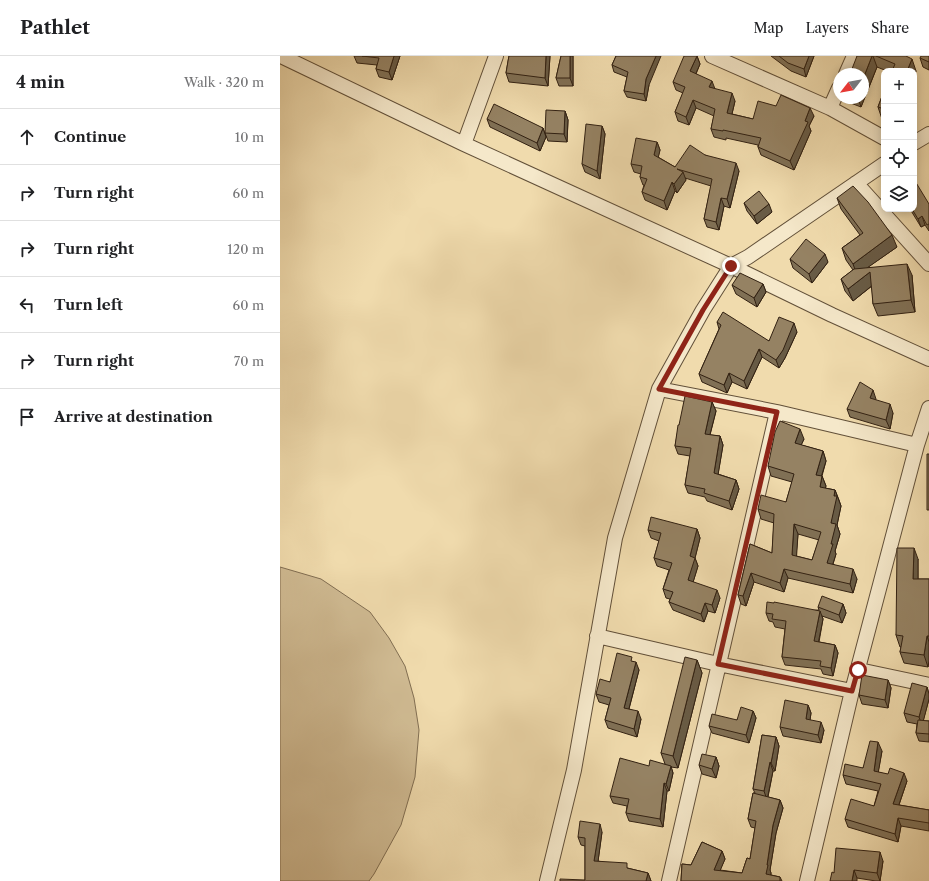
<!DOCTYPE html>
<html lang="en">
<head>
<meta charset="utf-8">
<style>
	:root { --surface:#fff; --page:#f2f2f2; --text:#202124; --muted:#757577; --line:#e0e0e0 }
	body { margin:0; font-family:"Libre Caslon Text",serif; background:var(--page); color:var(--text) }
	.controls { position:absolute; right:12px; top:12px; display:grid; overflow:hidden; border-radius:8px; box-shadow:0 2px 10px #0003 }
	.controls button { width:36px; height:36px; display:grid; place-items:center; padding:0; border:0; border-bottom:1px solid var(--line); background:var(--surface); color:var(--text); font:20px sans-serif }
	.compass { position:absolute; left:553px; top:12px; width:36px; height:36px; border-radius:50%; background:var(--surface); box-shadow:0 2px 10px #0003; rotate:239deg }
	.stop { position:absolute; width:12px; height:12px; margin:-9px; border:3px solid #8f2418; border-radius:50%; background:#fff }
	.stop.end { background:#8f2418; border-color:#fff; box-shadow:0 1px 4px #0008 }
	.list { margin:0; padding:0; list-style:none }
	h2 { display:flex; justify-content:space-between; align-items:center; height:52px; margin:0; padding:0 16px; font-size:17px }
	h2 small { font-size:13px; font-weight:400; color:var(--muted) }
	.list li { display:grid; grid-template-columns:26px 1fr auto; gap:12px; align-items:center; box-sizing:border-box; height:56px; padding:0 16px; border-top:1px solid var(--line) }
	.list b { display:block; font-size:15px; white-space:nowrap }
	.list em { font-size:13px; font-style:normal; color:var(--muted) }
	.icon { flex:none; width:22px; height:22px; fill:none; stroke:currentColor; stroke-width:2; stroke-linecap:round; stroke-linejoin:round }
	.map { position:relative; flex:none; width:649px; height:825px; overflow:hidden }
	header { display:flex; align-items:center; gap:24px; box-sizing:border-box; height:56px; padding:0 20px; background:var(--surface); border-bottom:1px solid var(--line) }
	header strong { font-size:19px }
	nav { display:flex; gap:22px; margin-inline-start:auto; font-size:14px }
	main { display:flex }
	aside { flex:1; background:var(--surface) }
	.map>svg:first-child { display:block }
	.green { fill:#d0bb93; stroke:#816e52 }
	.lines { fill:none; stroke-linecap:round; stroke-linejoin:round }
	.street-casing { stroke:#625039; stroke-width:16 }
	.street { stroke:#f5e8ca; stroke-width:14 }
	.wall { fill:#807055; stroke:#322112; fill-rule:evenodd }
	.shaded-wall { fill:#685b45; stroke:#322112 }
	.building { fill:#958263; stroke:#322112; fill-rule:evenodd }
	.route { stroke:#8f2418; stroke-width:5 }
</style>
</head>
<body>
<header>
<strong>Pathlet</strong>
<nav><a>Map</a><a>Layers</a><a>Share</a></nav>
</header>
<main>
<aside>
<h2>4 min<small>Walk · 320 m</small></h2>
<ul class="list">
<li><svg class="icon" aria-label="ahead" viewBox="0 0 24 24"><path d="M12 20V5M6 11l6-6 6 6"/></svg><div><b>Continue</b></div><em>10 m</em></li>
<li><svg class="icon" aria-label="right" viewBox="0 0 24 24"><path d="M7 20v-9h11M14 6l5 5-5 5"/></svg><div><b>Turn right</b></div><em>60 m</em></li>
<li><svg class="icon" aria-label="right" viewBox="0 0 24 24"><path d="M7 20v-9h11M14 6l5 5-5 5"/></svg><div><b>Turn right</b></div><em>120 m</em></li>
<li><svg class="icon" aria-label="left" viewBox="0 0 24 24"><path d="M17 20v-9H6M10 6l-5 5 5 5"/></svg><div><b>Turn left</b></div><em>60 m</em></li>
<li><svg class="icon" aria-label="right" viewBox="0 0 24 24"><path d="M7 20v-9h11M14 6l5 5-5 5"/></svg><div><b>Turn right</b></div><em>70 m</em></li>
<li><svg class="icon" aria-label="arrive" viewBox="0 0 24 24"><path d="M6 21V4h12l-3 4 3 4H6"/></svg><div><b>Arrive at destination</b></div></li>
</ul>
</aside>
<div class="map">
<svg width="649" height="825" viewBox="0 0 649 825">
	<rect width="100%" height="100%" fill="#f0dbad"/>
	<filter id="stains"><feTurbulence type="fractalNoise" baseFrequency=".005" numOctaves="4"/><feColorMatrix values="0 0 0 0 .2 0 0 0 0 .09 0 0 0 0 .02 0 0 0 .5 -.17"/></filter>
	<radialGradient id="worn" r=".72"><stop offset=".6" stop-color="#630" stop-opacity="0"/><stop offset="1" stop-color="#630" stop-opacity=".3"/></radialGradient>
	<path class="green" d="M0,511L41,523L90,556L109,582L125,610L134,642L139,674L135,721L121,769L94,818L89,825H0Z"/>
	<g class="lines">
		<g class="street-casing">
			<path id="street" d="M1,0L184,88L451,210L468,201L604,108
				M432,0L550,52L604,82
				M566,18L574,0
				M550,52L559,32
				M634,87L649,78
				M184,88L216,0
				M576,127L649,208
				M379,333L497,356L637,389
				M317,580L438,608L572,635
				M579,614L649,629
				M267,825L294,714L335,482L379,333L423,254L451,210L552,259L649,303
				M389,825L497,356
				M527,825L572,635L637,389L649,352"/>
		</g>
		<use href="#street" class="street"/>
	</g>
	<path class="wall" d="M74,0H120L112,24L99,21L96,13L97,9L77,7Z
		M229,0H270L268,30L229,26L226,17Z
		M281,0H293V30H279L276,22Z
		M336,0L369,29L366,45L347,41L344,35L347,21L334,16L332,9Z
		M417,0L420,8L416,18L435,33L455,45L452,58L473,63L496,50L534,60L529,70L531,75L514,114L481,99L478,91V89L446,82V84L434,81L431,73L434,60L416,52L409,69L398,65L395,56L403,37L396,34L393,26Z
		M491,0H534L526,21L511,15Z
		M577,0H626L636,15L634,21V15H607L597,11L581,51L568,46L567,42H583Z
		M649,0V14L643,11L640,2Z
		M604,35V64L602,63L598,51Z
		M285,55L288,64L287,86L268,85L265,77Z
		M207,63L263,72L266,81L260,95L210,71Z
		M322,70L325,78L320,123L305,116L302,108Z
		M377,86L380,94L378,101L395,111L425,99L459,115L450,152L444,150L439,174L427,171L424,163L431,130L405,122L406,124L397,137L395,135L387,154L365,144L362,136L364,129H363L360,121L361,118L354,116L351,108Z
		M557,142L617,191L588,211L632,219L635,256L598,260L593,248L592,230L573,245L565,235L561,223L573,214L566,204L562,192L580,179L561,153Z
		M464,147L492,156L477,168L467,155Z
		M649,148V175L645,169L641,171L630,153H634Z
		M510,203L548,206L532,227L513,212Z
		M483,228L486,236L477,251L456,238L452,229Z
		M437,266L489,285L517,276L505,302L499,312L482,301L467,333L452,326L447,337L422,326L419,318L439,273Z
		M596,343L595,344L613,357L610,373L570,361L567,353Z
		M432,346L436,355L430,379L440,380L443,389L438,418L456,424L459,433L452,454L427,445L425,441L408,437L405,429L410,400L398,398L395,390L399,369Z
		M524,383L521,389L543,395L546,405L542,420L546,430L545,432L555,434L559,444L561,450L557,469L560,478L555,495L556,498L553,508L577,523L573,537L508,522L504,536L474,526L466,550L461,548L458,539L470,488L492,497L494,467L481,463L478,453L506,446L512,426L491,420L488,410ZM518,478L539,484L532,504L516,500Z
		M417,473L420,482L415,502L418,510L413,526L440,542L435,557L428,555L424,566L393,554L389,546L390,543L386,542L383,533L389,514L377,510L374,502L379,485L371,482L368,474Z
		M638,503V523H649V605L648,611L624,607L620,596L621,591H620L616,579Z
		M563,548L566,557L562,567L542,560L543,563L539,586L555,589L558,597L553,620L543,618L541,613L505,609L502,601L505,573L495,571L493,566L489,565L486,557L539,554L538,551Z
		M417,604L422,617L398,712L391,711L393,717L389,735H387L383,771L349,765L346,757L347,750L333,747L330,740L385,708L381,697Z
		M353,605L359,614L349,653L361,663L357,681L328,672L325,664L329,649L319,646L316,638Z
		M608,624L611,632L608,652L582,648L579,639Z
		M647,631L649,638V643L643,665H649V686L639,685L636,677L637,668L627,666L624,657Z
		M528,649L531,657L530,664L544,674L541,687L503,680L500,671Z
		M473,655L476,662L469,687L432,677L429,670L457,664Z
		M482,679L496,681L499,690L495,715H493L488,741L500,744L503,752L496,777L490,814L491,817V819L500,821L502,825H401L402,808L411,809L422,786L442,795L445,803L440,814L462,817L467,802L470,803L475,772L471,771L468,763L473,737H475L473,733Z
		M602,695L598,716L627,725L619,749L649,754V775L621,770L618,786L568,771L565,763L594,750L598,735L566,728L563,719L583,712Z
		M436,701L439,710L436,722L422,718L419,709Z
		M322,776L318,805L368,817L371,825L305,824V790L301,789L298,781Z
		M603,805L600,825H596L577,822L554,817Z"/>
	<path class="shaded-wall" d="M114,0H120L112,24L109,16Z
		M266,0H270L268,30L265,22Z
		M290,0H293V30L290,22Z
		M376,0H381L369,29L366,45L364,38L366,23Z
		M417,0L420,8L413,24L410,15Z
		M529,0H534L526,21L524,13Z
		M592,0H593L597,11L581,51L578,42H583V23Z
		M632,3L636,15L634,21V15H627Z
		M432,25L435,33L429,31Z
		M452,37L455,45L450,66L447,57Z
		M413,44L416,52L409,69L406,61Z
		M530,52L534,60L529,70L531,75L514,114L510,105L525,65Z
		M285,55L288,64L287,86L284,78Z
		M322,70L325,78L320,123L317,115Z
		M263,72L266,81L260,95L257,87Z
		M377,86L380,94L377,107L374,99Z
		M456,107L459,115L450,152L447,143Z
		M403,116L406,124L397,137L394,128Z
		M392,126L395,135L387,154L384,145Z
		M441,142L444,150L439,174L436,166Z
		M489,148L492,156L477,168L474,160Z
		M642,160L645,169L641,171L638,163Z
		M612,179L617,191L577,219L573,208Z
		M545,198L548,206L532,227L529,218Z
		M627,208L632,219L635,256L631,244Z
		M590,216L594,228L573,245L568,233Z
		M483,228L486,236L477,251L474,242Z
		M514,267L517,276L505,302L499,312L496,304Z
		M479,293L482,301L467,333L464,325Z
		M449,317L452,326L447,337L444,329Z
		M593,334L596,343L593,351L590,342Z
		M432,346L436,355L428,386L425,378Z
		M610,348L613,357L610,373L606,364Z
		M520,373L524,383L518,396L515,387Z
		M440,380L443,389L437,425L434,417Z
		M543,395L546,405L539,428L536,419Z
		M542,420L546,430L543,440L540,431Z
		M456,424L459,433L452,454L449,445Z
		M555,434L561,450L557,469L560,478L555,495L556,498L550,517L547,507L551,488V467L554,440Z
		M514,468L518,478L516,509L512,499Z
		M417,473L420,482L415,502L418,510L411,533L408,524L410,500Z
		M634,492L638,503V535L633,523Z
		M504,513L508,522L504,536L500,527Z
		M573,513L577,523L573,537L570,528Z
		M471,517L474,526L466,550L463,540Z
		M437,534L440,542L435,557L432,549Z
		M425,547L428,555L424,566L421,558Z
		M563,548L566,557L562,567L559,559Z
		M540,555L543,563L537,593L534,585Z
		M647,580L649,586V605L648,611L644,599Z
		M555,589L558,597L553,620L551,612Z
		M417,604L422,617L398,712L393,700Z
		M356,606L359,614L347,660L344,652Z
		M608,624L611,632L608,652L605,644Z
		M647,631L649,638V643L642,670L639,661Z
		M528,649L531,657L529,671L526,663Z
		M358,655L361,663L357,681L354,673Z
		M473,655L476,662L469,687L466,679Z
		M541,666L544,674L541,687L538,679Z
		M496,681L499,690L495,715L491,707Z
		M598,686L602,695L597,724L594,715Z
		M436,701L439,710L436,722L432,713Z
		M490,706L493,715L487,744L484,735Z
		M391,710L393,717L389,735L386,728Z
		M624,717L627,725L616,757L613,748Z
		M384,727L387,735L383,771L380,763Z
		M500,744L503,752L496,777L490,814L491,817L489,825L486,818L487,809L493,769Z
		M618,762L621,770L618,786L615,778Z
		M320,768L322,776L317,813L314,805Z
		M442,795L445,803L437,822L434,814Z
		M600,796L603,805L600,825L597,817Z
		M574,814L577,822V825H572Z
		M368,817L371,825H366Z"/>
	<path class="building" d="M82,0H114L109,16L96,13L99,2Z
		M229,0H266L265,22L226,17L228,5Z
		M281,0H290V22H276Z
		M336,0H376L366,23L364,38L344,35L348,16L332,9Z
		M404,0H417L410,15L432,25L429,31L452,37L447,57L473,63L478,45L496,50L501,39L530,52L525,65L528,66L510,105L478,91L481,82L443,74V75L431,73L435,53L413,44L406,61L395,56L405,31L393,26Z
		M499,0H529L524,13L508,7Z
		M577,0H592L583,23V18H570Z
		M596,0H626L632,3L627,15H612L615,8Z
		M641,0H649V6L640,2Z
		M604,35V53L598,51Z
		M214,48L263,72L257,87L207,63Z
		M266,54L285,55L284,78L265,77Z
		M306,68L322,70L317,115L302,108Z
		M356,82L377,86L374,99L395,111L410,89L425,99L456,107L447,143L441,142L436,166L424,163L432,123L397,113L403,116L394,128L392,126L384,145L362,136L367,123L360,121L362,110L351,108Z
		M634,125H635L649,148V168L647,169L642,160L638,163L632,153H634Z
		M573,130L588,146L612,179L573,208L562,192L583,177L557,142Z
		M479,135L489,148L474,160L464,147Z
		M526,183L545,198L529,218L510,203Z
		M627,208L631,244L593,248L590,216L568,233L561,223L574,213Z
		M460,217L483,228L474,242L452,229Z
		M443,256L489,285L499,261L514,267L503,294L496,304L479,293L464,325L449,317L444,329L419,318L441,269L437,266Z
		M580,326L593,334L590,342L610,348L606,364L567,353Z
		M405,340L432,346L425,378L440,380L434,417L456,424L449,445L424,437L425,433L405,429L411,392L395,390L398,369H399Z
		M500,365L520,373L515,387L543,395L536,419L542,420L540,431L555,434L554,440H557L551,467L556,468L551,488H553L547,507L573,513L570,528L504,513L500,527L471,517L463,540L458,539L470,488L492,497L494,458L478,453L481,439L506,446L514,418L488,410L495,376ZM514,468L541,476L532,504L512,499Z
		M647,398H649V454H647Z
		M371,461L417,473L410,500L415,502L408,524L437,534L432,549L425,547L421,558L389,546L393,536L383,533L392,507L374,502L381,477L368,474Z
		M617,492H634L633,523H649V580H647L644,599L620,596L623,580L616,579Z
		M542,540L563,548L559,559L538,551Z
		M487,546L494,547V546L540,555L534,585L555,589L551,612L540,610L541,605L502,601L506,565L492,563L493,558L486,557Z
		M337,597L352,601L351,605L356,606L344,652L358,655L354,673L325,664L331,642L316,638L320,623L330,626Z
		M405,601L417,604L393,700L381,697Z
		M582,619L608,624L605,644L579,639Z
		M632,627L647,631L639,661L624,657Z
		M505,644L528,649L526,663L541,666L538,679L500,671Z
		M461,651L473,655L466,679L429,670L432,658L457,664Z
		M638,664L649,665V678L636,677Z
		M482,679L496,681L491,707L490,706L484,735L473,733Z
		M590,685L598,686L594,715L608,718L610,712L624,717L613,748L649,754V767L618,762L615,778L565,763L571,743L594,750L601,728L563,719L565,708L583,712Z
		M422,698L436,701L432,713L419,709Z
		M340,702L369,710L370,704L391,710L386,728L384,727L380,763L346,757L349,743L330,740Z
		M473,737L500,744L493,769L487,809H488L486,818L500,821V825H401L402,808L411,809L422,786L442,795L434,814L462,817L467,802L470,803L476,765L468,763Z
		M300,765L320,768L314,805L347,807V812L368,817L366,825H280V823L305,824V782L298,781Z
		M556,792L600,796L597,817L574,814L572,825H550L552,816L554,817Z"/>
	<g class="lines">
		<path class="route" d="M451,210L423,254L379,333L497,356L438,608L572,635L578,614"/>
	</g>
	<rect width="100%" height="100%" filter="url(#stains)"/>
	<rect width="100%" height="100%" fill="url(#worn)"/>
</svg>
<div class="controls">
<button>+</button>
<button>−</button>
<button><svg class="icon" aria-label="locate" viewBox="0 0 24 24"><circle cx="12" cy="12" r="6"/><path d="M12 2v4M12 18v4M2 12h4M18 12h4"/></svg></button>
<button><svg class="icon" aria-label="layers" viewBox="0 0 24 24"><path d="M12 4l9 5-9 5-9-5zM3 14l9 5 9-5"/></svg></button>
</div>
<svg class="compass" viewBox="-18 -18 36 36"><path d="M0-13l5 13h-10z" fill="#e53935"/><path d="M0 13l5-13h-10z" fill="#757577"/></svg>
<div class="stop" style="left:578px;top:614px"></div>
<div class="stop end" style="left:451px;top:210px"></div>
</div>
</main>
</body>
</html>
